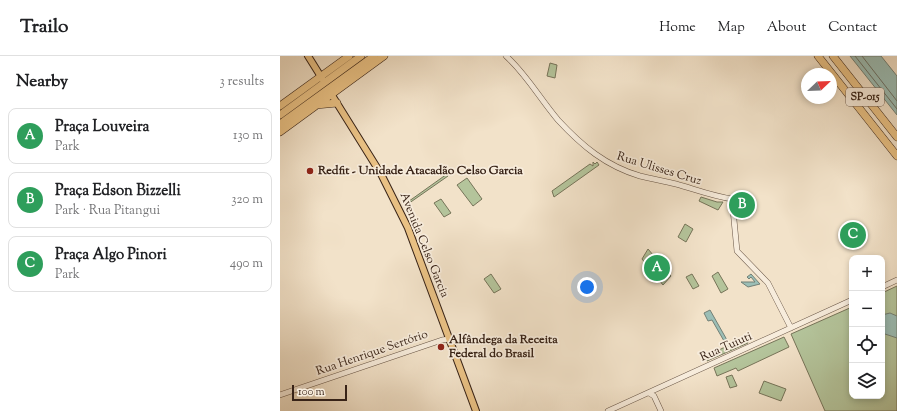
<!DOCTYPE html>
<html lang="en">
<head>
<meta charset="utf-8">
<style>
	:root { --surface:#fff; --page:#f6f6f6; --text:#202124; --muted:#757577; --line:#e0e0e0; --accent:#db2777 }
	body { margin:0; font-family:"Sorts Mill Goudy",serif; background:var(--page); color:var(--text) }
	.controls { position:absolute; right:12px; bottom:12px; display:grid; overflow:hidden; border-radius:8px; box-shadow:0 2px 6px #0003 }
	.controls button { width:36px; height:36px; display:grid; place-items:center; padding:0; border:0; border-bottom:1px solid var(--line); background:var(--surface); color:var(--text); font:20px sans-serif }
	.compass { position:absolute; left:521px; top:12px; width:36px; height:36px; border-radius:50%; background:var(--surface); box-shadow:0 2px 6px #0003; rotate:67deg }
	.scale { position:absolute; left:12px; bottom:10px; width:55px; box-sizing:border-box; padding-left:4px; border:2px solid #382317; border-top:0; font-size:11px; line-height:14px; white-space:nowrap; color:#382317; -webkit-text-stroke:3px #f7ecdc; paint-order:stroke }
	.you { position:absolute; left:307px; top:231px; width:14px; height:14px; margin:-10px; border:3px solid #fff; border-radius:50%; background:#1a73e8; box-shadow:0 0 0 6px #1a73e833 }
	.badge { display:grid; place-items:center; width:26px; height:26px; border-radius:50%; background:var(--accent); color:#fff; font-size:13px; font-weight:700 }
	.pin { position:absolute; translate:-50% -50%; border:2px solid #fff; box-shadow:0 1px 4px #0006 }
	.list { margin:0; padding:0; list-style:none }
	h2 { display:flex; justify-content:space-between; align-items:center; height:52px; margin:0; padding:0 16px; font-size:17px }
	h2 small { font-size:13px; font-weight:400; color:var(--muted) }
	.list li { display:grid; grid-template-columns:26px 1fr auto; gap:12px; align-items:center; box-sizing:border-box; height:56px; margin:0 8px 8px; padding:0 8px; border:1px solid var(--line); border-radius:8px }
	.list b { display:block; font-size:15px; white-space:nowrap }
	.list p { margin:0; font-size:13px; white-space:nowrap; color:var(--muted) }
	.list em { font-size:13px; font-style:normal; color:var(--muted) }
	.icon { flex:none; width:22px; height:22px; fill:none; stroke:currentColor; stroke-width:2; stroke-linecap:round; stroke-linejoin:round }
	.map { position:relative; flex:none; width:617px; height:355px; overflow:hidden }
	header { display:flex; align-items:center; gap:24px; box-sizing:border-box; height:56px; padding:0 20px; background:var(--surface); border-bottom:1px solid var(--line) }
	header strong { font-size:19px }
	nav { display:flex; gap:22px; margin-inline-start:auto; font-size:14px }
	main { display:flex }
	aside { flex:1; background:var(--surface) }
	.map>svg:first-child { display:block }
	.green { fill:#b4c49b; stroke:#767459 }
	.water { fill:#9bbeb6; stroke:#738076 }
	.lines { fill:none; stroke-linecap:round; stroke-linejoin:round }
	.shore { stroke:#6a7066; stroke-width:1 }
	.minor-casing { stroke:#665344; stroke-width:6 }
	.major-casing { stroke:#382317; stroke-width:8 }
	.highway-casing { stroke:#382317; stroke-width:8 }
	.minor { stroke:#f7ecdc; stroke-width:5 }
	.major { stroke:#e9c184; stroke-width:6 }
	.highway { stroke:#e9c184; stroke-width:7 }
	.poi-dot { fill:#8f2418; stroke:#f7ecdc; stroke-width:1.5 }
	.labels { text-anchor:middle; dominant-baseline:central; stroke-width:3.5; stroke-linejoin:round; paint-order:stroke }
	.shield { fill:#f7ecdc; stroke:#715f52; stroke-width:1 }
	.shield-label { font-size:11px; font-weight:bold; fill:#382317 }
	.street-label { font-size:12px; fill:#382317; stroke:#f7ecdc }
	.poi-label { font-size:12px; font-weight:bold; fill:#382317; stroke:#f7ecdc; text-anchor:start }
</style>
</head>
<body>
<header>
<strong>Trailo</strong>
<nav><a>Home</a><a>Map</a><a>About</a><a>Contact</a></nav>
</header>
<main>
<aside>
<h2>Nearby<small>3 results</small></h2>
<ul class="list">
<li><span class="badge" style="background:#2e9e5b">A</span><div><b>Praça Louveira</b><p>Park</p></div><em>130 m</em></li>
<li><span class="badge" style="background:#2e9e5b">B</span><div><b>Praça Edson Bizzelli</b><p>Park · Rua Pitangui</p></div><em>320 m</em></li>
<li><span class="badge" style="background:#2e9e5b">C</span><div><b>Praça Algo Pinori</b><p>Park</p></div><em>490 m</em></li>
</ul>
</aside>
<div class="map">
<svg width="617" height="355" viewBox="0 0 617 355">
	<rect width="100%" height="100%" fill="#f2e2c9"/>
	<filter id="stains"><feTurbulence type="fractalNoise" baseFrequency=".005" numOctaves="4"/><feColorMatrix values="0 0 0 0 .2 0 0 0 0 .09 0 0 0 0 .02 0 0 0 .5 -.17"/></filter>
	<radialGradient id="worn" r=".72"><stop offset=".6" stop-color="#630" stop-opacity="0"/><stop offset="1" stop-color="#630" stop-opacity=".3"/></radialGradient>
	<path class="green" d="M270,7L277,9L275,22L267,20Z
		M313,106L315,108L317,106L319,109L274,141L272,135L310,108L313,110Z
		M167,118L168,120L125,150V148Z
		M187,122L202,143L193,150L177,129Z
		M421,141L437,146H443L438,154L419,145Z
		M161,143L171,157L164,161L154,147Z
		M405,168L413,173L406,186L398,181Z
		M368,193L391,220L383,229L362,203Z
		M438,216L448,233L441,237L432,220Z
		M211,218L221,233L214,237L204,223Z
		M412,218L419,230L413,233L406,221Z
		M617,230V355H545L511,278L572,251V340H602V237Z
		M465,281L468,287L427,305L425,301Z
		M504,281L509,291L458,315L456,312L437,320L434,312Z
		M452,319L457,330L450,332L446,321Z
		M484,325L506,333L501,345L479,337Z"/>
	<path class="water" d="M570,0H601L617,20V59Z
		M471,218L480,228L468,231L461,226H475L471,221L469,223L467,221Z
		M430,254L447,284L444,285L432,264L428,265L424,257Z
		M610,257L617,260V282L602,277V259Z"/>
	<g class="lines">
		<path class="shore" d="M575,0L617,53
			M582,0L617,45"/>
		<g class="minor-casing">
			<path id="minor" d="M226,0C247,19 260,43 278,64C302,90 326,110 360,120C372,123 384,125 396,128C414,133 432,140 452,143L457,195L488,227L511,272
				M602,231L617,224
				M369,337L374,340L381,355
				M0,339L162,284L169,283
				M328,355L572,244"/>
		</g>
		<g class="major-casing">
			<path id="major" d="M28,0L43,24
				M50,36L101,118L128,172L196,355"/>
		</g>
		<g class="highway-casing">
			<path id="highway" d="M538,0L617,100
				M553,0L617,81
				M36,49L57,47
				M0,50L69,0
				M0,59L81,0
				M0,68L94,0
				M0,76L104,0"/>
		</g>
		<use href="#minor" class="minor"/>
		<use href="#major" class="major"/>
		<use href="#highway" class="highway"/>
	</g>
	<g class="poi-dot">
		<circle cx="30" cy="115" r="4"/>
		<circle cx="161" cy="291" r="4"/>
	</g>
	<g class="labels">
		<rect class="shield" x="566" y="32" width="38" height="18" rx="3"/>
		<g class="shield-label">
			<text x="585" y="41">SP-015</text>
		</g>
		<g class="street-label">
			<text transform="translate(379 113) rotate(17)">Rua Ulisses Cruz</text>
			<text transform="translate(144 189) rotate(68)">Avenida Celso Garcia</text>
			<text transform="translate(446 291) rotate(-24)">Rua Tuiuti</text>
			<text transform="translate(92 297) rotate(-19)">Rua Henrique Sertório</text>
		</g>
		<g class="poi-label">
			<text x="38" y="115">Redfit - Unidade Atacadão Celso Garcia</text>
			<text x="169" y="284">Alfândega da Receita<tspan x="169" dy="14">Federal do Brasil</tspan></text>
		</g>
	</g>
	<rect width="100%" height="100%" filter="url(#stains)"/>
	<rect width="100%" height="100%" fill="url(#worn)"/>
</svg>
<div class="controls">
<button>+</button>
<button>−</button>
<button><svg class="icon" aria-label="locate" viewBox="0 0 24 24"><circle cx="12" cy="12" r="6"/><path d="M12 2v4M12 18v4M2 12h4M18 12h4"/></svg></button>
<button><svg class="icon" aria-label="layers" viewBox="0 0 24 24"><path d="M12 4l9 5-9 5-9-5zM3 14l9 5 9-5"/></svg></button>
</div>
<svg class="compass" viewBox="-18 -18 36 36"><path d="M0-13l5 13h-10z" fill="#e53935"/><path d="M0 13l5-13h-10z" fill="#757577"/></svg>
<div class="scale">100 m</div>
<div class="you"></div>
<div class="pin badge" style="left:377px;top:212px;background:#2e9e5b">A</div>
<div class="pin badge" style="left:462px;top:149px;background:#2e9e5b">B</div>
<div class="pin badge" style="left:573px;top:179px;background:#2e9e5b">C</div>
</div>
</main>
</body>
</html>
